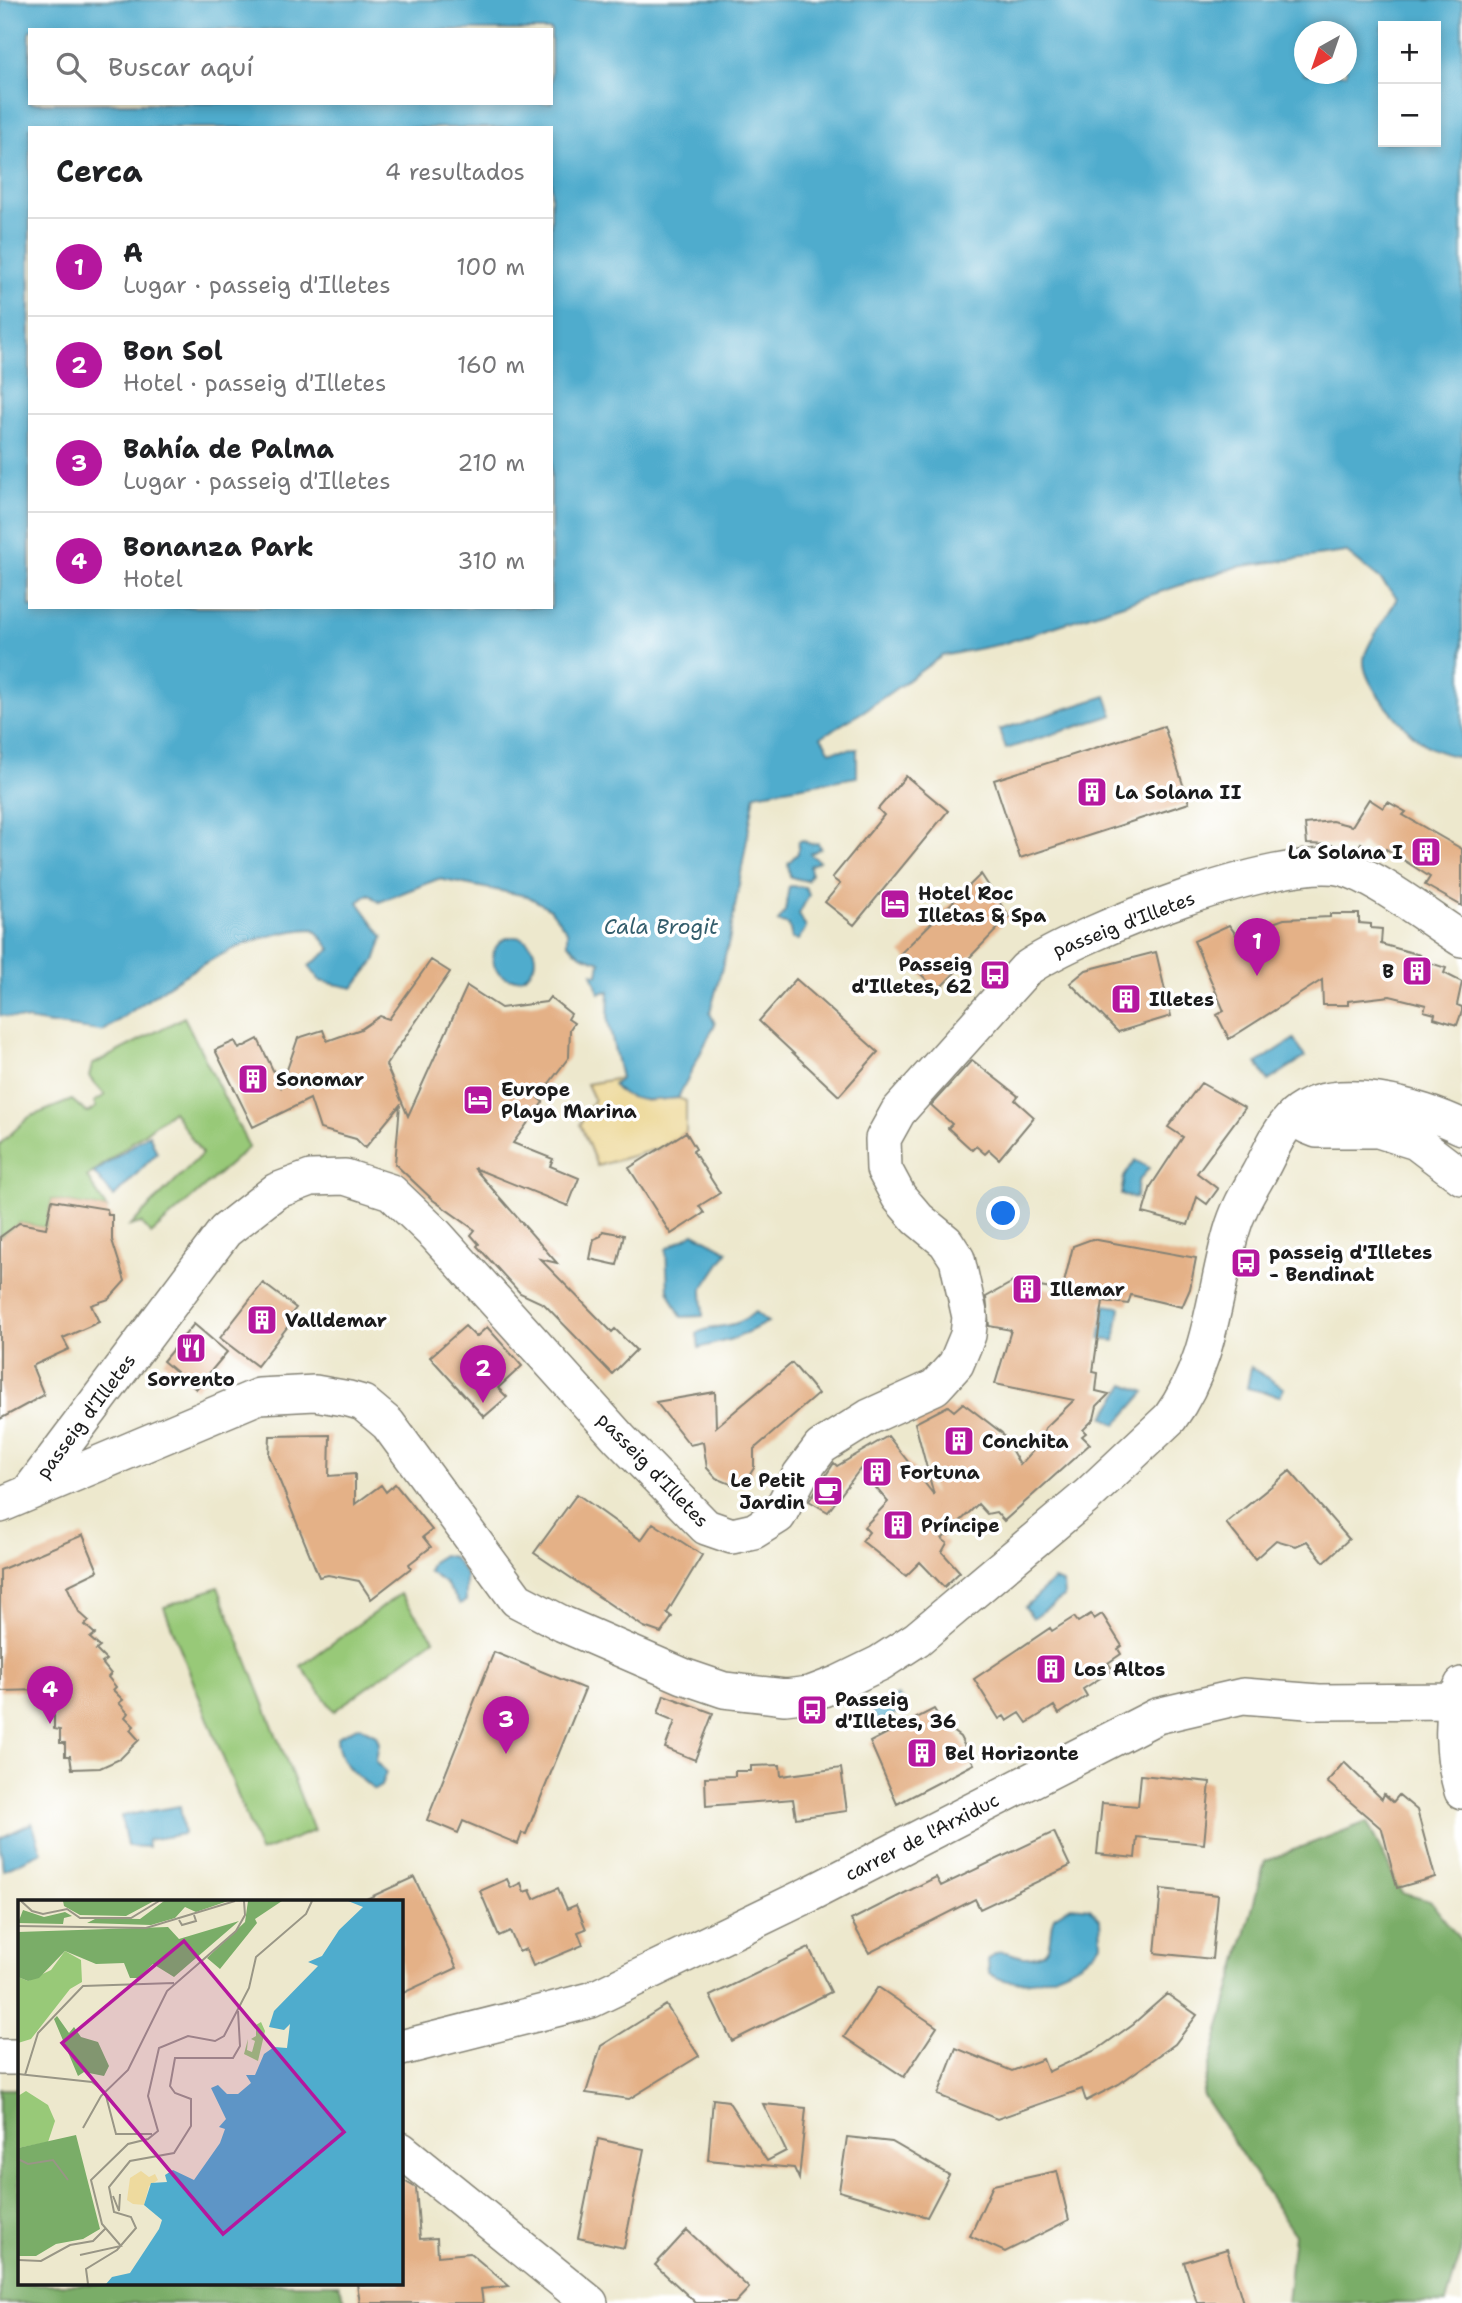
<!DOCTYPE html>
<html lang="es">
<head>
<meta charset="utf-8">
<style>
	:root { --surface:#fff; --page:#f6f6f6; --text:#202124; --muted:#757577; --line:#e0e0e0; --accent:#b5179e }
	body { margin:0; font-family:"Shantell Sans",sans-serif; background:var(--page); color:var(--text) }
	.controls { position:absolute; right:21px; top:21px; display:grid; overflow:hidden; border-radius:0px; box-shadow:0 4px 10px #0003 }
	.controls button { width:63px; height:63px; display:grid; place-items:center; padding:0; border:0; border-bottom:2px solid var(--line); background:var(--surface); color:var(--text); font:35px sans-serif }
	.compass { position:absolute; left:1294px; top:21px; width:63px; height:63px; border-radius:50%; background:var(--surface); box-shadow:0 4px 10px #0003; rotate:220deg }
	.you { position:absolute; left:1004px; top:1214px; width:24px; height:24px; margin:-18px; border:5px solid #fff; border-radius:50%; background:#1a73e8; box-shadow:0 0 0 10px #1a73e833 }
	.badge { display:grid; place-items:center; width:46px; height:46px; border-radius:50%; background:var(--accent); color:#fff; font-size:23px; font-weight:700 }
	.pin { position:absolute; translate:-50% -58px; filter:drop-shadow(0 2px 4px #0008) }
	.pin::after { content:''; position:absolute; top:37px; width:24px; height:21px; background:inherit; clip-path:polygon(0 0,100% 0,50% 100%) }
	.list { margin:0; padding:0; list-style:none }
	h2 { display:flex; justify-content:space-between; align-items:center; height:91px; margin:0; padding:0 28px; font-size:30px }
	h2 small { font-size:23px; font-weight:400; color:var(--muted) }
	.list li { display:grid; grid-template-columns:46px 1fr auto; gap:21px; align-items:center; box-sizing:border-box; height:98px; padding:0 28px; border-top:2px solid var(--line) }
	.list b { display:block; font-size:26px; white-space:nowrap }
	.list p { margin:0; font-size:23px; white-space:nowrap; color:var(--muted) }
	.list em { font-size:23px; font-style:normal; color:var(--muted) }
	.icon { flex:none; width:38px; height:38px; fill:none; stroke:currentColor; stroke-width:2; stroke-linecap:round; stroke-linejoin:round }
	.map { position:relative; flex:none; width:1462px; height:2303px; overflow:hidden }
	.search { position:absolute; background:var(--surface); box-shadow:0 4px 10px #0003; left:28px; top:28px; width:525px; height:77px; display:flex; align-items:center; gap:18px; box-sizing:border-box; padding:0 24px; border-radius:0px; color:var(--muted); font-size:26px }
	.panel { position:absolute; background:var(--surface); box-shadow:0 4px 10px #0003; left:28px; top:126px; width:525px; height:483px; border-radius:0px }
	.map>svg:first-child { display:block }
	.green { fill:#98c978; stroke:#5a724a; stroke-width:2 }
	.forest { fill:#7aad68; stroke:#4b6442; stroke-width:2 }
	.sand { fill:#eeda9e; stroke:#857b5d; stroke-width:2 }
	.water { fill:#4faccd; stroke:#366474; stroke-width:2; fill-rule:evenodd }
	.pier { fill:#ede8cd }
	.building { fill:#e4b187 }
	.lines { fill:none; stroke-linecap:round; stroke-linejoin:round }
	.minor-casing { stroke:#848274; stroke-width:38 }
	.minor { stroke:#fff; stroke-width:35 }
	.labels { text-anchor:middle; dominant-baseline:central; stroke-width:7; stroke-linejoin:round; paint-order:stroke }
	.poi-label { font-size:19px; font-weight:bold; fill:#1c1c1c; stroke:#fff; text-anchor:start }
	.street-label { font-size:19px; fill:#1c1c1c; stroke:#fff }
	.water-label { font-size:21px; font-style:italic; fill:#335d6c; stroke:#fff }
	.inset-road { fill:none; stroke:#999686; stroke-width:2 }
	.view { fill:#b5179e; fill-opacity:0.15; stroke:#b5179e; stroke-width:3.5 }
	.inset-edge { fill:none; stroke:#1c1c1c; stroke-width:3.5 }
</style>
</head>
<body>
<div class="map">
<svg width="1462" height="2303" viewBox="0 0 1462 2303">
	<rect width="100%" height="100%" fill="#fff"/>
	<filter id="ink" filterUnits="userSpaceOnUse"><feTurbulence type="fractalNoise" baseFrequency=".0143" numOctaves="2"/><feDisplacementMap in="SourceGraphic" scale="14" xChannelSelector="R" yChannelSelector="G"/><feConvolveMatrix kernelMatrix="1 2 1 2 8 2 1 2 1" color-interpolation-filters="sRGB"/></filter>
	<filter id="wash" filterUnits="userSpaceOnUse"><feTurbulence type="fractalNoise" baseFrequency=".00686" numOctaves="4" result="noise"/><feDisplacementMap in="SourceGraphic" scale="28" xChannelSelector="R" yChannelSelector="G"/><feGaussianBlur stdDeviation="1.57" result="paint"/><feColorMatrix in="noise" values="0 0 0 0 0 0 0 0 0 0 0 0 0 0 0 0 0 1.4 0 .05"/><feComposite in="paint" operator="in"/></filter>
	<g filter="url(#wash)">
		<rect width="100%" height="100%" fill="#ede8cd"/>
		<path class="green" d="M184,1017L249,1147L151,1234L141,1223L130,1226L202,1154L173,1111L87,1177L107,1209L52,1200L46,1228L19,1223L0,1237V1144L29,1117L72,1100L87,1113L96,1107L94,1102L105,1095L89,1077L92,1065Z
			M218,1587L314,1831L260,1852L164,1607Z
			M400,1594L434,1639L334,1711L301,1666Z"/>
		<path class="forest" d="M1367,1822L1402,1893L1430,1901L1462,1942V2249L1446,2303H1287L1294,2234L1202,2094L1265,1861Z
			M0,2089H19V2284H339L346,2303H0Z"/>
		<path class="sand" d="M621,1078L645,1101L678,1098L686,1101V1132L660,1148L597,1166L580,1124L594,1099L587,1084Z"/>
		<path class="water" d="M0,0H1462V758C1452,755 1440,753 1431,748C1409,736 1362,685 1364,660C1365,645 1389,615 1397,598L1382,581L1346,552L1236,567L1002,644L942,656L864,711L821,737L830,751L857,749V777L755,794L729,941L710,1013L715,1024L678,1098C656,1100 629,1105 613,1085L621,1078L608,1021L609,991L599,993L592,973L598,975L600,962L581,955L567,943V931L550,909L527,896L438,879L379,902L369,894L358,902L383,937L375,961L353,988L320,981L309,966L331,949L314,929C233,932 166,988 102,1032L0,1016ZM1383,26H1436V142H1383ZM30,30H551V103H30ZM1304,32H1346V74H1304ZM30,128H551V607H30Z
			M1106,696L1113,715L1006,749L999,730Z
			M802,840L810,844L818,843L821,848L810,854L819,861L810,866L811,874L807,881L790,877L788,863L798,853V842Z
			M789,886L805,887L809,895L799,914L806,928L798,940L792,939L789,925L778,922L785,911Z
			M493 958a21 21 0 1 1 42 0a21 21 0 1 1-42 0Z
			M1294,1039L1305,1057L1268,1081L1257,1063Z
			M149,1134L157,1153L114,1197L94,1173Z
			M1135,1160L1149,1168L1138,1182L1136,1198L1121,1195L1124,1177Z
			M694,1233L728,1251L702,1290L703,1316L681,1317L668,1290L666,1249Z
			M1105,1305L1120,1307L1115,1341L1100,1339Z
			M755,1312L768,1322L736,1338L699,1348L697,1333C721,1322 733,1331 755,1312Z
			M1251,1367L1284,1388L1280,1396L1247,1388Z
			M1125,1384L1145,1392L1116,1425L1104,1417Z
			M443,1555L453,1557L466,1574V1601L460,1604L446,1584L428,1571L432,1562Z
			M1054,1580L1063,1583L1064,1597L1033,1618L1025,1607Z
			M898,1695L906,1708L878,1723L871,1709Z
			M359,1726L376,1735L379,1743L376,1761L386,1772L381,1786L374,1790C356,1774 337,1764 337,1737Z
			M180,1806L184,1834L147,1840L148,1847L127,1846L121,1816Z
			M32,1823L42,1852L3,1870L0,1838Z
			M1071,1906L1090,1908L1100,1919L1101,1943C1084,1972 1018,1995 989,1973L988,1960C1005,1940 1015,1964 1038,1955C1041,1954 1045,1953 1047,1949C1052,1940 1049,1927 1054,1917Z"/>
		<path class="pier" d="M0,1016L59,1027L102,1032L101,1036L59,1030L0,1019Z"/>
		<g id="blocks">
			<path class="building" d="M1164,726L1189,803L1020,858L994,780Z
				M906,776L948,811L854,925L825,902L840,884L832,878L884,815L878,809Z
				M1369,799L1383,808L1388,802L1406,812L1403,815L1462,849V906L1425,885L1430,877L1386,849L1382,856L1361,843L1357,850L1333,845L1307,844L1305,824L1332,821L1352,826Z
				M981,874L1009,917L937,991L901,953Z
				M1330,914H1359V923L1371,924V928L1382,929L1381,944L1420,955L1418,959L1446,968L1444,973L1462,982L1457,1005L1462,1007V1011L1457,1025L1434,1018L1435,1014L1424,1011L1426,1005L1390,996L1348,1001V1005H1323L1322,980L1229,1039L1217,1015L1224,1011L1194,941L1229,925L1237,936L1284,919L1330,917Z
				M1156,952L1171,1016L1118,1032L1070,983L1086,970Z
				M431,960L450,972L386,1065L408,1116L467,986L501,1008L546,1002L550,997L571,1014L568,1019L574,1023L570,1029L569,1057L538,1098L543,1102L513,1143L553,1159L550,1166L579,1178L568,1206L474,1168L557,1263L540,1259L612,1332L615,1329L636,1350L612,1374L544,1304L520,1293L477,1246L479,1244L471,1235L475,1230L433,1200L395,1164L400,1105L365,1148L356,1139L320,1129L310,1099L253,1127L215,1050L235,1041L239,1049L258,1039L281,1087L298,1038L323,1030L327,1041L361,1029L380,1016L389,1019Z
				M796,979L878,1052L839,1096L759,1021Z
				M972,1060L1018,1096L1015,1100L1034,1117L999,1159L989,1150L985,1154L976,1146L972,1150L948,1128L952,1124L931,1105Z
				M1201,1083L1245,1108L1197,1173L1218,1189L1207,1204L1197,1197L1188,1225L1143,1213L1151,1186L1183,1137L1168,1127Z
				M686,1132L696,1149L693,1151L720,1193L699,1206L704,1213L671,1234L629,1168Z
				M52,1200L107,1209L108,1215H112V1240L125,1281L109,1299L91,1305L99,1322L63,1338L69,1349L32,1366L44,1395L0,1419V1237L19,1223L46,1228Z
				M603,1231L624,1235L617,1265L590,1259L594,1239L601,1236Z
				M1092,1239L1196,1258L1190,1289L1182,1307L1131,1295L1128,1304L1103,1301L1093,1372L1098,1373L1096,1391L1109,1394L1097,1406L1094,1419L1083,1430L1086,1433L1082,1436L1090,1444L1004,1521L996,1512L987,1514L978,1504L942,1539L947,1543L942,1552L960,1572L944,1587L920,1562L906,1576L862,1541L869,1532L864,1527L888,1502L860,1469L828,1512L809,1501L834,1463L837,1466L888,1436L934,1495L915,1423L948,1406L954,1411L963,1403L1002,1433L1020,1465L1040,1443L1045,1428L1074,1400L995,1384L1011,1330L989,1326L986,1297L1013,1282L1062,1291L1073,1246Z
				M263,1283L296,1308L288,1318L292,1321L257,1366L220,1338Z
				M194,1324L227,1352L196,1389L163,1361Z
				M465,1326L476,1337L487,1327L522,1366L498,1388L507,1397L484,1417L430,1357Z
				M792,1363L818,1394L754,1449V1468L747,1479L733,1485L716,1478L707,1468L703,1442L690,1445L656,1402L715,1392L716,1427Z
				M330,1435L329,1476L355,1474V1504L381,1485L386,1492L395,1484L432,1530L423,1537L431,1547L409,1564L411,1568L371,1599L359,1581L328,1575L319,1577L269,1455L270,1436Z
				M1290,1471L1349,1539L1324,1562L1307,1541L1296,1546L1276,1540L1255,1559L1226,1523Z
				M577,1494L641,1540L653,1523L702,1555L667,1613L672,1617L661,1633L644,1627L534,1553Z
				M83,1535L98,1571L67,1586L79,1612L89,1621L85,1625L95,1634L90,1638L100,1647L96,1650L106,1660L102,1663L111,1674L108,1677L116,1687L113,1690L123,1700L119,1703L128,1713L125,1717L134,1726L130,1730L139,1740L120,1759L100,1768L72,1769L70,1756H65V1743H60V1730L54,1729V1716L49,1717L48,1703H44L43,1690L0,1691V1570Z
				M1091,1614L1094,1619L1102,1614L1122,1646L1118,1649L1121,1654L1108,1663L1113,1670L1083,1689L1087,1696L1059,1714L1054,1706L1027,1723L1020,1713L1007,1721L1004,1716L999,1719L974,1679L1050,1628L1052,1631L1074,1617L1078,1622Z
				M494,1652L585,1689L526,1834L522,1833L518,1844L463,1821L458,1833L427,1820Z
				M664,1695L713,1713L695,1760L665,1748L675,1721L658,1714Z
				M934,1709L943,1724L960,1737L974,1764L897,1804L870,1742Z
				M1344,1762L1382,1799L1384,1794L1393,1802L1399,1795L1417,1810L1435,1877L1397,1888L1382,1829L1327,1782Z
				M780,1765L781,1776L841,1768L847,1811L796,1818L793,1799L706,1806L705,1777L735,1776V1771H751V1766Z
				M1141,1775L1210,1782L1204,1844L1137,1837L1135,1858L1097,1854L1102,1803L1138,1806Z
				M1054,1832L1070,1866L980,1909L975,1899L869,1953L851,1920L936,1877L941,1886Z
				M414,1877L457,1968L401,1994V1902H360Z
				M507,1879L511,1888L521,1883L524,1892L530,1890L534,1899L558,1888L567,1909L576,1905L586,1929L578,1932L583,1945L533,1966L526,1949L519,1952L510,1931L499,1936L480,1891Z
				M1161,1889L1218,1895L1212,1959L1155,1953Z
				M809,1948L831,1992L732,2041L710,1996Z
				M878,1987L937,2027L904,2077L844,2037Z
				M1167,1994L1197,2015L1175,2044L1119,2084L1086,2101L1082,2089L997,2119L938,2095L956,2048L1012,2071L1043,2059L1048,2072L1098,2049L1133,2024Z
				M666,2005L699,2056L629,2099L586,2093L601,2046Z
				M713,2099L728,2101L767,2161L786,2151L763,2104L806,2108L799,2179L794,2168L708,2160Z
				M847,2137L892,2142L949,2175L927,2217L839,2191Z
				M598,2139L644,2149L624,2248L578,2238Z
				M1057,2171L1069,2220L1005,2252L970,2236L993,2185Z
				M401,2179L416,2188L420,2239L437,2238L438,2256L470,2253L509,2286L481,2289L483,2303H360L357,2284H401Z
				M687,2230L749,2288L735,2303H696L655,2265Z
				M1227,2249L1243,2303H1197L1184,2262Z"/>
		</g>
	</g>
	<g filter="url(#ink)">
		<use href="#blocks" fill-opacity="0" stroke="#848274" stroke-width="2"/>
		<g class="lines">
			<g class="minor-casing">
				<path id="minor" d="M1310,1108L1303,1120L1307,1126L1317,1130H1378L1416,1142L1462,1177
					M29,1492L225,1231L276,1191L311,1178L345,1177L391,1192L436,1235L620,1439L706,1527L732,1536L754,1531L778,1516L800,1475L821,1447L869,1417L935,1387L956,1364L968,1335L970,1317L957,1259L946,1242L918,1219L899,1197L884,1169L883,1139L898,1112L1026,969C1078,932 1282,853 1343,868C1376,876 1431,920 1462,939
					M0,1505L259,1396L315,1393L349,1399L363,1403L388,1424L517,1600L563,1624L683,1676L724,1690L785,1697L810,1694L839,1683L880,1663L917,1639L1087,1496L1170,1418C1211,1362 1213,1297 1231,1233C1237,1211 1247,1194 1258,1175C1269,1156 1277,1132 1294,1116C1333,1081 1421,1107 1462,1127
					M1462,1685C1449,1716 1453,1760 1462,1791
					M401,2048L591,2000L810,1894L1157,1716L1243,1696L1319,1702L1462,1701
					M0,2057H19
					M401,2150L590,2303"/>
			</g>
			<use href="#minor" class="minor"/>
		</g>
	</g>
	<defs>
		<g id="building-square" transform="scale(1.575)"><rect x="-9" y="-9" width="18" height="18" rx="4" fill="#b5179e" stroke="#fff"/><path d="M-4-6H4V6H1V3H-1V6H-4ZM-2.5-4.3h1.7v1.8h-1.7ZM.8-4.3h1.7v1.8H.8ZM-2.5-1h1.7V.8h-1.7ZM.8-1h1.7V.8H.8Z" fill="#fff"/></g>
		<g id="hotel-square" transform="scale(1.575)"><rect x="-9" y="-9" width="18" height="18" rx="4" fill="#b5179e" stroke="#fff"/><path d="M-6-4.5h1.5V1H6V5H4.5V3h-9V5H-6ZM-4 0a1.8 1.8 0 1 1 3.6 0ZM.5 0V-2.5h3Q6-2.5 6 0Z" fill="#fff"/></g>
		<g id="bus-square" transform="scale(1.575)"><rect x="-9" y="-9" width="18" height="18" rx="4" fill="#b5179e" stroke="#fff"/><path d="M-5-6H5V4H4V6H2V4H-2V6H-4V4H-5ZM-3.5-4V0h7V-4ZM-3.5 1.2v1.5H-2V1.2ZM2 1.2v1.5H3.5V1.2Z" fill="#fff"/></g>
		<g id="restaurant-square" transform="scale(1.575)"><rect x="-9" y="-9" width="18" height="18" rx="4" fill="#b5179e" stroke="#fff"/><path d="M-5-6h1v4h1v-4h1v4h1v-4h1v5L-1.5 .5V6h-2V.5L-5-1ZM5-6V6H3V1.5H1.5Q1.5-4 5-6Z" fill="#fff"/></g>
		<g id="cafe-square" transform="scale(1.575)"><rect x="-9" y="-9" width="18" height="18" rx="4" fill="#b5179e" stroke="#fff"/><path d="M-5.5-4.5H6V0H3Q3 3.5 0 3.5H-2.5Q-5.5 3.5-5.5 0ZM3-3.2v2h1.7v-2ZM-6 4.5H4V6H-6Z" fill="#fff"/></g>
	</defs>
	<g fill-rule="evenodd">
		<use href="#building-square" x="1092" y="792"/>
		<use href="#building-square" x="1426" y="852"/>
		<use href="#hotel-square" x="895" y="904"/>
		<use href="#building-square" x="1417" y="971"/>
		<use href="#bus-square" x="995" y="975"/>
		<use href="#building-square" x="1126" y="999"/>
		<use href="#building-square" x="253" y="1079"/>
		<use href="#hotel-square" x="478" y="1100"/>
		<use href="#bus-square" x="1246" y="1263"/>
		<use href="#building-square" x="1027" y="1289"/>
		<use href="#building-square" x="262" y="1320"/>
		<use href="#restaurant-square" x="191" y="1348"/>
		<use href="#building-square" x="959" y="1441"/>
		<use href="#building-square" x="877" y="1472"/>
		<use href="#cafe-square" x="828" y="1491"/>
		<use href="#building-square" x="898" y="1525"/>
		<use href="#building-square" x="1051" y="1669"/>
		<use href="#bus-square" x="812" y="1710"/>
		<use href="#building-square" x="922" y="1753"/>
	</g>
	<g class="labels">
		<g class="poi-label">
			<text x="1115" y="792">La Solana II</text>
			<text x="1403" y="852" text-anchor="end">La Solana I</text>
			<text x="918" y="893">Hotel Roc<tspan x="918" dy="22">Illetas &amp; Spa</tspan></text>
			<text x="972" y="964" text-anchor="end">Passeig<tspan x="972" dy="22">d'Illetes, 62</tspan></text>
			<text x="1394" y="971" text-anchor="end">B</text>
			<text x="1149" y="999">Illetes</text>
			<text x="276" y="1079">Sonomar</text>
			<text x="501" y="1089">Europe<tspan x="501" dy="22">Playa Marina</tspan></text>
			<text x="1269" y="1252">passeig d'Illetes<tspan x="1269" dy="22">- Bendinat</tspan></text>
			<text x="1050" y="1289">Illemar</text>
			<text x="285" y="1320">Valldemar</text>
			<text x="191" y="1379" text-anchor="middle">Sorrento</text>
			<text x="982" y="1441">Conchita</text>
			<text x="900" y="1472">Fortuna</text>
			<text x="805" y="1480" text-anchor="end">Le Petit<tspan x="805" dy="22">Jardin</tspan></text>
			<text x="921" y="1525">Príncipe</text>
			<text x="1074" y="1669">Los Altos</text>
			<text x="835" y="1699">Passeig<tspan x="835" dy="22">d'Illetes, 36</tspan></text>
			<text x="945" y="1753">Bel Horizonte</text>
		</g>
		<g class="street-label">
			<text transform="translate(1124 924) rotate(-21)">passeig d'Illetes</text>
			<text transform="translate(86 1416) rotate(-53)">passeig d'Illetes</text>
			<text transform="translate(653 1470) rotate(46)">passeig d'Illetes</text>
			<text transform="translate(922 1837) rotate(-27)">carrer de l'Arxiduc</text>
		</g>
		<g class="water-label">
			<text x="661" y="927">Cala Brogit</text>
		</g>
	</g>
	<g transform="translate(18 1900)">
		<rect width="385" height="385" fill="#ede8cd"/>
		<path d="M47,51L63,60L64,82L52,89L13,139L0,143V77L10,81L33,70ZM243,122L247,131L240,161L226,154L230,139L229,150L234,152L237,141L233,139L238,136V125ZM8,191L30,205L37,221L30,242L0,248V196Z" fill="#98c978"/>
		<path d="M45,1H136L108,16L62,15L46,6ZM146,1H210L178,12L167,7L157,18L133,25L69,23L79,18L122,19ZM230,1H264L237,19L239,23L202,69L189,58L227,22ZM5,10L26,17L47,12L54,16L46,18L45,24L0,23ZM221,21L156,77L135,64L120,78H112L106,63L78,64L47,51L21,78L10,81L0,77V32L150,27L161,39ZM39,116L51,133L56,127L63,137L80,142L91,166L86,176L66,172L60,176L36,119ZM58,235L82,329L65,339L38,344L18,356H0V248Z" fill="#7aad68"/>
		<path d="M123,271L131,277L137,274L140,280L131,286L126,305L115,304L109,300L112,278Z" fill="#eeda9e"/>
		<path d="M330,1H385V384H88L94,377L112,373L141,329L144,320L126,305L133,283L149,282L147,275L155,270L176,280L202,243L207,229L201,227L208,219L193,188L200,185L209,194H220L233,183L228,175H237L246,154L256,147L269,148L272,124L266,130L251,127L256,111L300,66L290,62L304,56L321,30L345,7Z" fill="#4faccd"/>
		<path class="inset-road" d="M3,1L14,11L25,14L49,9L62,18H113L141,1M161,20L164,25L178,21L176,15M0,26L128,28L217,1M0,174L74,182L87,192L98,234H134M7,175L20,133L65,86L156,83M65,228L83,196L110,170L149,91L218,31L227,15L226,1M0,259L10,264L35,260L50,280M95,296L101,311L102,294M62,355L103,346L84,324L73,280L110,244L130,239L140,231L130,196L141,148L170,136L197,141L206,136L231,88L238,57L288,14L294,1M0,360L23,361L52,345L75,341L87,329M70,384L68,369L99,350L118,328L113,317L96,312L91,287L112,261L156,253L173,226V199L157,193L152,186L157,158H215L222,146L220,111"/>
		<path class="view" d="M166,41L326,232L205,334L44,143Z"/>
		<rect width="385" height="385" class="inset-edge"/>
	</g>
</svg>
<div class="controls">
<button>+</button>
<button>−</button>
</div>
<svg class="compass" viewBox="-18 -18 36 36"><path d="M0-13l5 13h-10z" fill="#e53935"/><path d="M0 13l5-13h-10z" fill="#757577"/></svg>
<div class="you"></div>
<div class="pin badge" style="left:1257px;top:976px">1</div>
<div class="pin badge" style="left:483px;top:1403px">2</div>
<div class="pin badge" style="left:506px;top:1754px">3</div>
<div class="pin badge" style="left:50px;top:1724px">4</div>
<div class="search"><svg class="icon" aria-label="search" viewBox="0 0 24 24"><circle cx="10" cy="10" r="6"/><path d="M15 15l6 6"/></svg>Buscar aquí</div>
<section class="panel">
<h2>Cerca<small>4 resultados</small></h2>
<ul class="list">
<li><span class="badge">1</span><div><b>A</b><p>Lugar · passeig d'Illetes</p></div><em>100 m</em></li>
<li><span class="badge">2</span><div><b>Bon Sol</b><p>Hotel · passeig d'Illetes</p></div><em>160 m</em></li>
<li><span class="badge">3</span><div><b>Bahía de Palma</b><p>Lugar · passeig d'Illetes</p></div><em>210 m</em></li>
<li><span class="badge">4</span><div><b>Bonanza Park</b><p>Hotel</p></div><em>310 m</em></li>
</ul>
</section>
</div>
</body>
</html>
